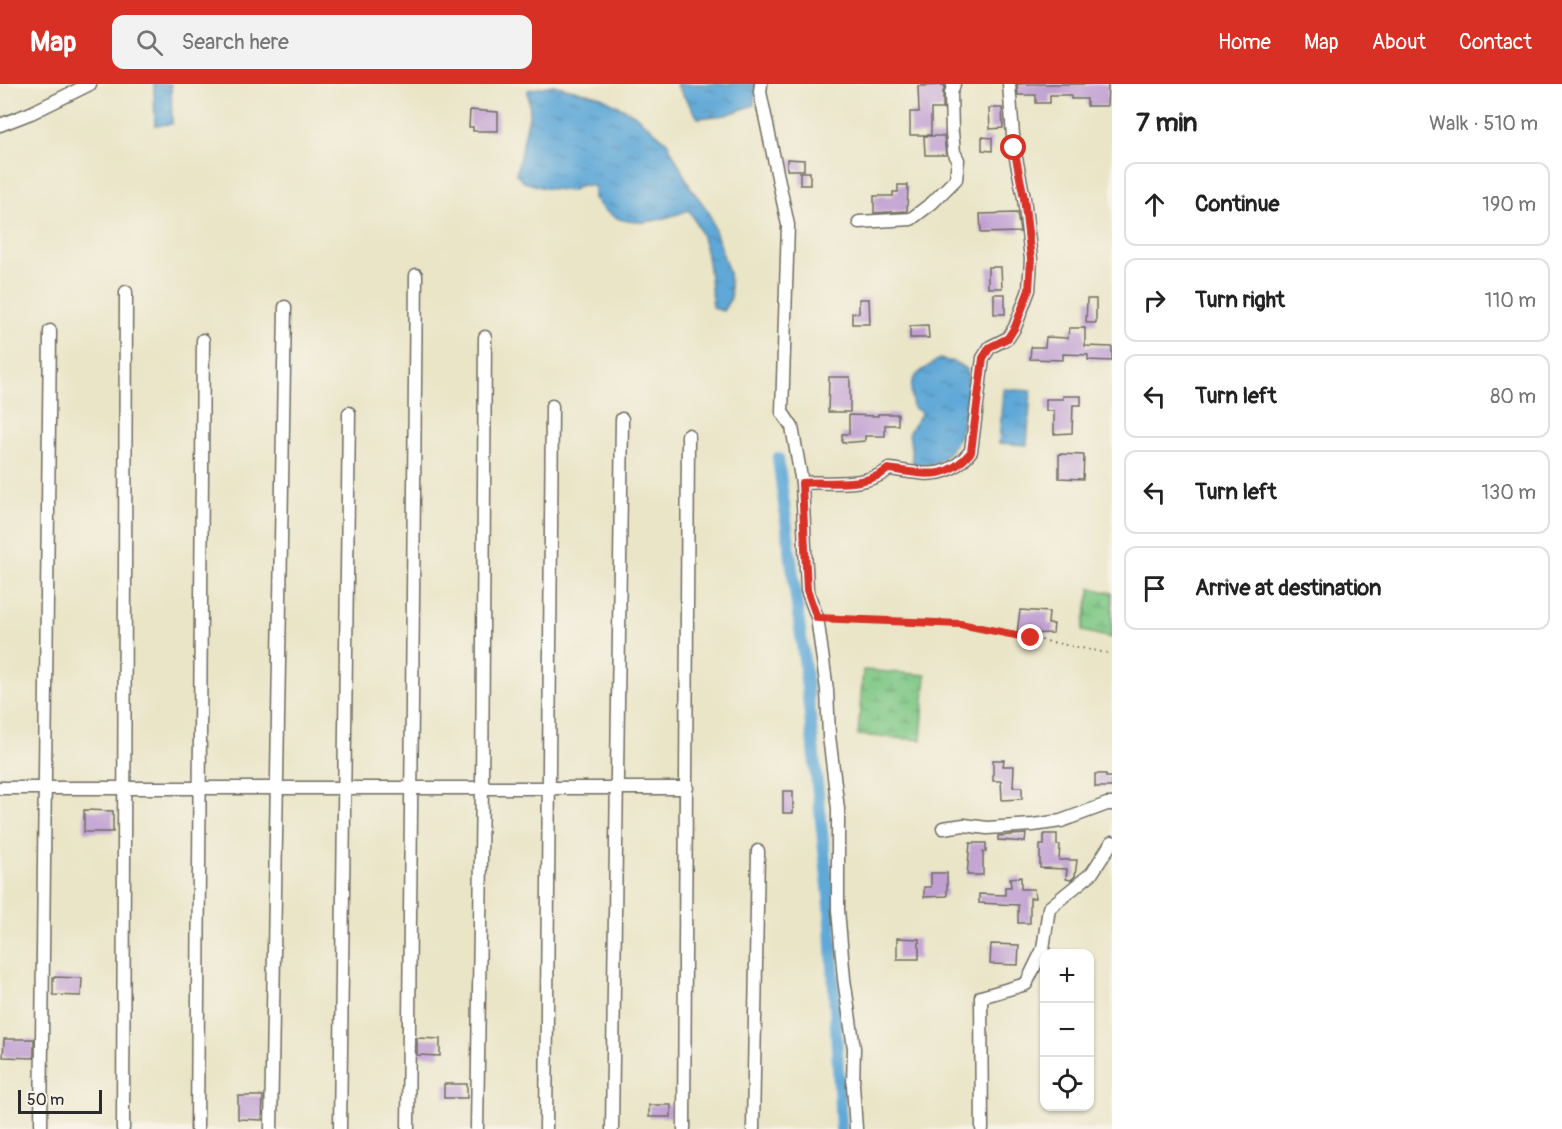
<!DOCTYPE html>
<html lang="en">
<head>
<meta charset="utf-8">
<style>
	:root { --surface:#fff; --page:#f2f2f2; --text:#222; --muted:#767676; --line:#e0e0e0; --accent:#d93025 }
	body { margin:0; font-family:Pangolin,sans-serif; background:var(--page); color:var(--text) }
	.controls { position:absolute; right:18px; bottom:18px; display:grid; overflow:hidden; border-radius:12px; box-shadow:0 2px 4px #0004 }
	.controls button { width:54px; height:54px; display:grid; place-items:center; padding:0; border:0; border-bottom:2px solid var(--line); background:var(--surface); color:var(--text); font:30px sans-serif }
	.scale { position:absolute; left:18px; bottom:15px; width:84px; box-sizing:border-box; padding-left:6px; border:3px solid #2b2b2b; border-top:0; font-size:16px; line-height:21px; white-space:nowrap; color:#2b2b2b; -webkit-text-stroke:4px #f7f3e8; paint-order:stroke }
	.stop { position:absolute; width:18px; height:18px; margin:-14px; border:4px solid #d93025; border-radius:50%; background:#fff }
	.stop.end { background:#d93025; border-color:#fff; box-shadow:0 2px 6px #0008 }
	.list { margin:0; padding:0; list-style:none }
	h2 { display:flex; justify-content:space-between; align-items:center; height:78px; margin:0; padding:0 24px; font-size:26px }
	h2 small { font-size:20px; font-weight:400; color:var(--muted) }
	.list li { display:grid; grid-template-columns:39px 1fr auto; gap:18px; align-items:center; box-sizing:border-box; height:84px; margin:0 12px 12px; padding:0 12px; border:2px solid var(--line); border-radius:12px }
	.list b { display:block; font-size:22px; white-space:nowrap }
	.list em { font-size:20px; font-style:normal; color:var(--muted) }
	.icon { flex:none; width:33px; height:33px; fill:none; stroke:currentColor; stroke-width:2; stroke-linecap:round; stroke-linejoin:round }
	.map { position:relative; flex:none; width:1112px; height:1045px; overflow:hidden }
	header { display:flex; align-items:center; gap:36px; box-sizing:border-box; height:84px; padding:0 30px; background:var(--accent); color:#fff }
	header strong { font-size:28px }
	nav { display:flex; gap:33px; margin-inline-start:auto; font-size:21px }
	.search { width:420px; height:54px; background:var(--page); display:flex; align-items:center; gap:15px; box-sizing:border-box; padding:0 21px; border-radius:12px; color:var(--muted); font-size:22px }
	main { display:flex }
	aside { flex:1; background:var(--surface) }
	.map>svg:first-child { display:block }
	.wetland { fill:url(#wetland-marsh); stroke:#547958; stroke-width:1.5 }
	.water { fill:url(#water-ripples); stroke:#456a81; stroke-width:1.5 }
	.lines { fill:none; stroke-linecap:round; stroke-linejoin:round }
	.canal { stroke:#5fa8d7; stroke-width:12 }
	.building { fill:#c09fd2 }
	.minor-casing { stroke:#6e6c62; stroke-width:15 }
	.path { stroke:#6e6c62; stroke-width:2; stroke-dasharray:1.5 4.5; stroke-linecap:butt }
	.minor { stroke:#fff; stroke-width:12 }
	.route { stroke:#d93025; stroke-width:8 }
</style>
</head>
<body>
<header>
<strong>Map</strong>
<div class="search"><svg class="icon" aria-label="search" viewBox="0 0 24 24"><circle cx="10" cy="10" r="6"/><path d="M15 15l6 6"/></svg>Search here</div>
<nav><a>Home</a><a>Map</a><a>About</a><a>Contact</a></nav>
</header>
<main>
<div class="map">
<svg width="1112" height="1045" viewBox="0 0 1112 1045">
	<defs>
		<pattern id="wetland-marsh" width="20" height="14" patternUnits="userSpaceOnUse" patternTransform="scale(1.5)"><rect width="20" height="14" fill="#7dc784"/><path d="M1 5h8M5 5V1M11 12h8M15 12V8" fill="none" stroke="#67a26c"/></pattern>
		<pattern id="water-ripples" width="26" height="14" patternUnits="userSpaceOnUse" patternTransform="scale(1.5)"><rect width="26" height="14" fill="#5fa8d7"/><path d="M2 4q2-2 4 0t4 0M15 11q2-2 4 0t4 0" fill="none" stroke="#4f89af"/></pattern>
	</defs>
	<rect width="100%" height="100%" fill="#f7f3e8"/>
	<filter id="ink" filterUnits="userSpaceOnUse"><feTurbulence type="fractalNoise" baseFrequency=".0167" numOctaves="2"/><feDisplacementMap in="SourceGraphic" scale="12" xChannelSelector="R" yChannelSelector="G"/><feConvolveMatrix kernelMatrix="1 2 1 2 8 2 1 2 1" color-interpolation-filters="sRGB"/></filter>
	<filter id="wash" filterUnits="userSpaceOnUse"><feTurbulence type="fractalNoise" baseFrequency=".008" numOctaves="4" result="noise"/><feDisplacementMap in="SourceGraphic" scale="24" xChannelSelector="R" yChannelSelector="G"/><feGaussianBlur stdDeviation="1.35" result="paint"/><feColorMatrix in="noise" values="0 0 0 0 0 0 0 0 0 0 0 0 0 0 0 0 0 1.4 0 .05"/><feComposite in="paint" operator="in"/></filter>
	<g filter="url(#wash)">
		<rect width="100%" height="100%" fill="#eae5c7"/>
		<path class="wetland" d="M1091,504L1112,509V554L1082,547Z
			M863,586L926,591L921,656L858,651Z"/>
		<path class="water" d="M154,0H171L172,40L155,41Z
			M676,0H756L754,21L726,31L698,34Z
			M553,1L599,12L634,30L667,58L692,106L709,128L729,189L731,214L723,227L713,224C709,187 710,159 689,126C665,135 630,147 607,128C602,125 598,119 594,114V102L581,101L571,107L545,104L524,98L516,90L530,28L528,6Z
			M939,275L954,278L967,285C971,314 964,369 932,380C926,382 919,380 913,380L909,348L922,329L913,323C907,291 915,292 939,275Z
			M1003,305L1031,307L1027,361L999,359Z"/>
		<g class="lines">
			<path class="canal" d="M778,374L804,576L830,822L841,1045"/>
		</g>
		<g id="blocks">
			<path class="building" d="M1017,0H1108L1107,22H1087V15H1071V11H1050V19H1036V11H1018Z
				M945,1L943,9V25H931V51H910V28H919L918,2Z
				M989,24H1002L1003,44L990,45Z
				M470,26L498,28V47H473V43H469Z
				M924,52H944L946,71H925Z
				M982,53L992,54V67L982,66Z
				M787,75L804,76V86H787Z
				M800,88H810V101H800Z
				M898,101H908L907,127L874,129V112H893V108H898Z
				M1017,129L1020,148L981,149L980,130Z
				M988,183H1001L1002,204H988Z
				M994,210H1005V230H994Z
				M859,215H869L870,240H852V229H859Z
				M1087,215H1096V239H1086Z
				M928,241L929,254H910V242Z
				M1069,244H1085V262L1112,263V277L1088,276V271L1063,270V276L1030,275L1031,263H1045L1046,253L1068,254Z
				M829,293H850V328H828Z
				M1063,312H1081V321H1073L1072,349L1054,350V327H1046V315H1063Z
				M878,330H898V341H885V352H865V357L842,359V350H849V331L878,332Z
				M1059,370L1084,371L1083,395L1059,394Z
				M1020,526L1049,528L1048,540H1054L1053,549L1017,550Z
				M993,676H1004L1003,682H1014L1013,703H1022V715L1002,716L1001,697H993Z
				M1095,690H1106V693H1112V703H1095Z
				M783,707H793V729H783Z
				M84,726L113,727V748H84Z
				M1026,750L1025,758L998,756V752Z
				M1044,750H1057V761H1060L1059,776H1077L1075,792L1071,796L1066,795L1067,785L1040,784V761H1044Z
				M970,759H986V768H983V791H967Z
				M931,789H947V812L924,813V803H931Z
				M1021,793V805H1034L1035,814H1030V839H1018V821L979,819V810L1005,811V803H1011L1010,794Z
				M897,854L919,855V875H897Z
				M991,860L1019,861L1018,881L990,880Z
				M53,893L82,894L81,912L53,911Z
				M417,954L440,955V972L417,971Z
				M4,955H34V974L3,973Z
				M444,1000H467V1014H444Z
				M238,1012H263L262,1036L238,1035Z
				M649,1021H671V1033H649Z"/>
		</g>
	</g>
	<g filter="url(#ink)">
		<use href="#blocks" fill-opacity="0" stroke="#6e6c62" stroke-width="1.5"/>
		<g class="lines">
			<g class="minor-casing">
				<path id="minor" d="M761,0L760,8L788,141L782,328L792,343L802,399L807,506L817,533L827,606L829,652L838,725V826L844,895L854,964L853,1001L856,1045
					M0,41L31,29L90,0
					M859,138L911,135L932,119L956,95L958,76L954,68L952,48L951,9L954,0
					M802,399C829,397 866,404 889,385C923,389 945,399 971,367L983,274L990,263L1008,254L1015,243L1029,206L1031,175L1024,114L1014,64L1009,0
					M0,704H687
					M943,744L964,741L987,744L1033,741L1061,737L1107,720H1112
					M41,1045L50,247
					M123,1045L126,208
					M197,1045L203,256
					M271,1045L285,223
					M340,1045L349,329
					M408,1045L416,191
					M477,1045L482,704L485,253
					M546,1045L552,322
					M612,1045L622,335
					M684,1045L688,351
					M753,1045L758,767
					M982,1045L981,913L1026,900L1043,865L1049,824L1092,789L1112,758"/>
			</g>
			<path class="path" d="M827,534L960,540L1112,570"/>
			<use href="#minor" class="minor"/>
		</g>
	</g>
	<g class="lines" filter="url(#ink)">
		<path class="route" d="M1014,64L1024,114L1031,175L1029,206L1015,243L1008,254L990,263L983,274L971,368C945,399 923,389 888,385C866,404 829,397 802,399L807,506L817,534L960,540L1031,554"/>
	</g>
</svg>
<div class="controls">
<button>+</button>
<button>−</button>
<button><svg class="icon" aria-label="locate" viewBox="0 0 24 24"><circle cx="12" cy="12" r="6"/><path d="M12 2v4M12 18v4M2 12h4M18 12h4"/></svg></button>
</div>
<div class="scale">50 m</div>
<div class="stop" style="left:1014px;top:64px"></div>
<div class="stop end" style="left:1031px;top:554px"></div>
</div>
<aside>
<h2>7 min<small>Walk · 510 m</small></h2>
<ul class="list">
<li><svg class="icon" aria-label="ahead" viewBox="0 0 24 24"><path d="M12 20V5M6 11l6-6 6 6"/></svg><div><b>Continue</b></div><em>190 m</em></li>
<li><svg class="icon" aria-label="right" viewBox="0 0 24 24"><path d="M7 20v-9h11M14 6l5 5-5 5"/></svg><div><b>Turn right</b></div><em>110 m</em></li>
<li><svg class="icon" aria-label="left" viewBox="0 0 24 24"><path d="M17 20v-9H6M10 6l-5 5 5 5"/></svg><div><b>Turn left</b></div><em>80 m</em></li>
<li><svg class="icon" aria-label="left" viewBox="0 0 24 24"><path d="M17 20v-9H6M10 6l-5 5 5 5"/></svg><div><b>Turn left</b></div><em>130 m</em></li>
<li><svg class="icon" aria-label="arrive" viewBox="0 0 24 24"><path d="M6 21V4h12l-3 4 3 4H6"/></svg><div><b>Arrive at destination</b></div></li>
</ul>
</aside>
</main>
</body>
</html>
